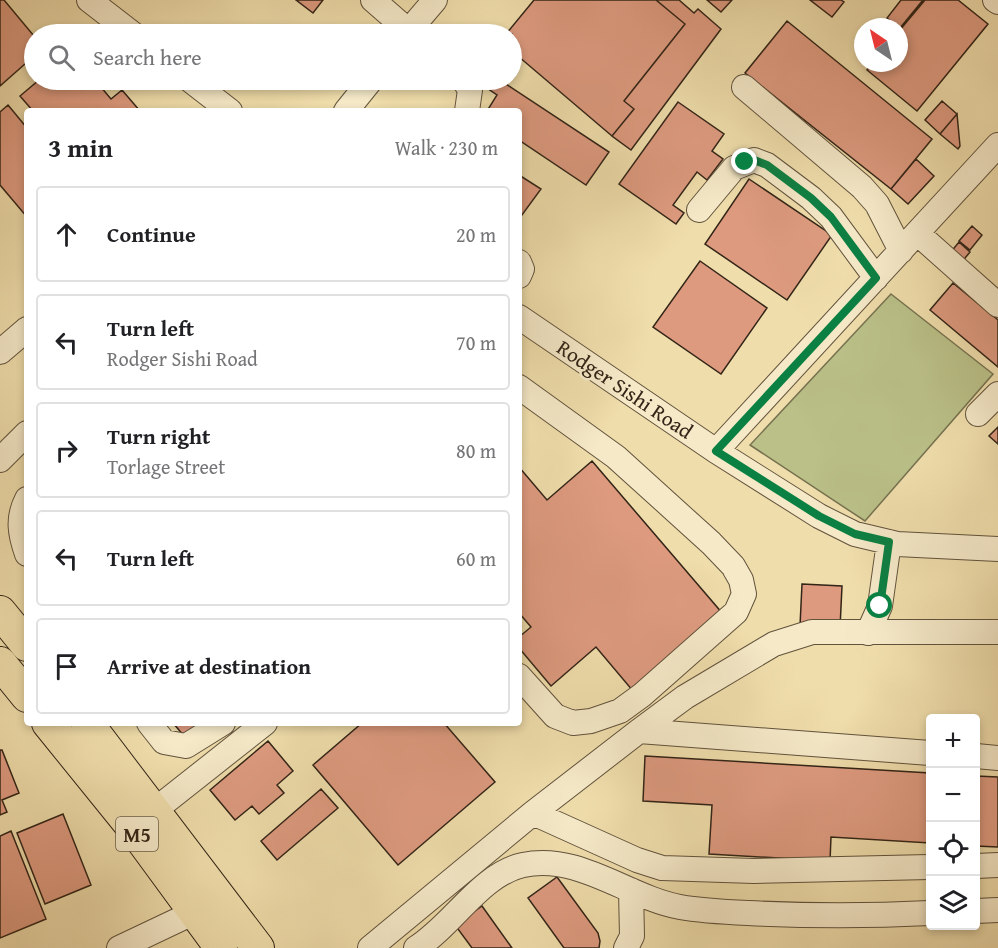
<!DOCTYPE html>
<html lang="en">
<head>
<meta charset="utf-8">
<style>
	:root { --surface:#fff; --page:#f2f2f2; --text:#202124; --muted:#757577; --line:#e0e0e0 }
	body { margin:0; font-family:"Gentium Book Plus",serif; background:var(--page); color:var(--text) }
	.controls { position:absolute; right:18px; bottom:18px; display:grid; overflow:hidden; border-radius:6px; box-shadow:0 3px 9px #0003 }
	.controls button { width:54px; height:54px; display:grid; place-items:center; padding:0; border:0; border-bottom:2px solid var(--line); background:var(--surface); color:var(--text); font:30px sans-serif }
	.compass { position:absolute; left:854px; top:18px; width:54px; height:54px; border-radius:50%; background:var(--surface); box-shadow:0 3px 9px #0003; rotate:325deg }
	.stop { position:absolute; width:18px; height:18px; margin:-14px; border:4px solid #0b8043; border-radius:50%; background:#fff }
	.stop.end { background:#0b8043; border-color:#fff; box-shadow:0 2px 6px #0008 }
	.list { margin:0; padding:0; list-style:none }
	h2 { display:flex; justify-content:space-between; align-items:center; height:78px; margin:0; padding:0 24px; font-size:26px }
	h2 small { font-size:20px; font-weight:400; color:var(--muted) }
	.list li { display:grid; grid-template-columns:39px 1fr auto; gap:18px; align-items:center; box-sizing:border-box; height:96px; margin:0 12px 12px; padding:0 12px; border:2px solid var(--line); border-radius:6px }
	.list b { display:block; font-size:22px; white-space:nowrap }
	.list p { margin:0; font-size:20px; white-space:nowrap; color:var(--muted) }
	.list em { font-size:20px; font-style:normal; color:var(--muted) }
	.icon { flex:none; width:33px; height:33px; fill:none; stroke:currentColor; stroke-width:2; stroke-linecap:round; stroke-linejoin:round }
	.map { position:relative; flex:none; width:998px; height:948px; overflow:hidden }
	.search { position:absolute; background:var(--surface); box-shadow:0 3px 9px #0003; left:24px; top:24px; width:498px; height:66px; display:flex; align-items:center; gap:15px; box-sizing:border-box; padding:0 21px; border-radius:33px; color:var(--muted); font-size:22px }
	.panel { position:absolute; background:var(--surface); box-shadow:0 3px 9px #0003; left:24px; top:108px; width:498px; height:618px; border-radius:6px }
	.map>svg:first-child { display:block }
	.green { fill:#bac088; stroke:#767250; stroke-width:1.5 }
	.building { fill:#dd9a7f; stroke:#322417; stroke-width:1.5 }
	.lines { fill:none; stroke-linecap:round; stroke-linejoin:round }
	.minor-casing { stroke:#61523c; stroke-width:26 }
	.major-casing { stroke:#322417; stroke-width:34 }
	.minor { stroke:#f5e9c8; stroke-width:24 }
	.major { stroke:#efddab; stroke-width:32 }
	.route { stroke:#0b8043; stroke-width:8 }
	.labels { text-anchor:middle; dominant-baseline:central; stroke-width:5; stroke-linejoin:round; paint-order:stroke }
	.shield { fill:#f5e9c8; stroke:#6c5f4c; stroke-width:1.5 }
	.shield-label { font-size:20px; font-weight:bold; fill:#322417 }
	.street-label { font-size:21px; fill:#322417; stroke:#f5e9c8 }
</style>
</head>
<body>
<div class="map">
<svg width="998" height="948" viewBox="0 0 998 948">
	<rect width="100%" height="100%" fill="#efddab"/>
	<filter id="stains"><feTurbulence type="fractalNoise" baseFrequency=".00333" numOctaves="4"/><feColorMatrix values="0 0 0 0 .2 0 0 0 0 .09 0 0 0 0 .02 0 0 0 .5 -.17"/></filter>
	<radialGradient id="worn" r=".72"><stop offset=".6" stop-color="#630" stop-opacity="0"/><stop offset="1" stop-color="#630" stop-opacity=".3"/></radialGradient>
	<path class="green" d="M891,294L993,374L865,521L750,445Z"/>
	<path class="building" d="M0,0H4L34,36V56L0,86Z
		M296,0H323L313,13Z
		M534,0H656L685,24L624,101L634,109L612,136L512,51V34H506Z
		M656,0H679L694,13L698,9L721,29L631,150L612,136L634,109L624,101L685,24Z
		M707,0H732L721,12Z
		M810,0H841L844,2L832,17Z
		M901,0H923L900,28L887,18Z
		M925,0H958L988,24L917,111L867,70L873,63H899V31Z
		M787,21L932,139L891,189L745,73Z
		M39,80H95L111,99L122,90L140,111H33L20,96Z
		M475,80H500L609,152L586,185L519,140V111H487L497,95Z
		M942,101L957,114L940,134L925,120Z
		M678,102L724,134L712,151L723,159L707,180L697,172L673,205L684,213L676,224L619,184Z
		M8,105L27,128V217L0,185V112Z
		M957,114L960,146L958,149L940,134Z
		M916,159L934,176L908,204L891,189Z
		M519,175L541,189L519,219Z
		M749,179L832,235L787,300L705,244Z
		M972,226L982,235L970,250L959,241Z
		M959,242L970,252L961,263L950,253Z
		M700,261L767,308L721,374L653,327Z
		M953,283L998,320V367L930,310Z
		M998,427V444L989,436Z
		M592,461L723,614L633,691L596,647L551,686L519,648V637L531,627L519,613V467L547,500Z
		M802,584L842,586L840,628L800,626Z
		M173,723H199L184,736Z
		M362,723H444L495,782L398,865L313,765Z
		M268,741L293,771L277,785L284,793L259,814L252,806L235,820L210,790Z
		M0,750H2L19,793L2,800L7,812L0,815Z
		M645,756L930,773V843L831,837L830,861L709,854L712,805L643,801Z
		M976,776L998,777V847L976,846Z
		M321,789L338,808L277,860L261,841Z
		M63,814L91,885L45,904L17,833Z
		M11,831L46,919L0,938V836Z
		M557,877L598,933L600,941L599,948H564L528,898Z
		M482,906L512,948H472L455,925Z"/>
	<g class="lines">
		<g class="minor-casing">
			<path id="minor" d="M89,0L133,34
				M373,0L412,34
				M995,0L998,2
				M406,34L435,0
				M190,80L230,111
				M464,80L470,90L467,111
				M744,87L862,187L877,204L901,251
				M346,111L371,80
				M699,210L734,168L754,160L767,165L811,198L831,217L876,278
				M917,233L998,305
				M519,262L522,269L519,276
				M519,317L716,451L819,516L855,534L897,544L998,549
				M0,352L27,329
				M519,387L616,457L711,543L733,566L741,580L744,594L736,612L642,695L620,711L591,721L573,723L555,716L519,676
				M978,414L998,394
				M716,451L998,145
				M0,460L27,433
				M27,499C17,518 20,534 27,554
				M868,633L880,606L889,542
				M149,723L164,742L186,746L223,723
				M639,731L930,753
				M976,756L998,758
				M533,813L637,860L662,868L754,871L930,867
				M141,821L265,723
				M976,866L998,865
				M976,911L998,910
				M119,948L195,912L207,902
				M370,948L533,813L639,731L685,697L774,644L812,632H998
				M416,948C452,926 481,874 523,865C579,853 627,897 680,907C702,911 725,912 748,913C809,916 870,916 930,913
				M626,948L632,936L631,890"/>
		</g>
		<g class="major-casing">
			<path id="major" d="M0,612L27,645
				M0,663L27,696
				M48,723L133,828L221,948
				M87,723L258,948"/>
		</g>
		<use href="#minor" class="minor"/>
		<use href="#major" class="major"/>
	</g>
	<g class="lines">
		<path class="route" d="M745,162L754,160L767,165L811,198L831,217L876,278L716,451L819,516L855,534L889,542L880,606"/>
	</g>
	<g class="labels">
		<rect class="shield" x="116" y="817" width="42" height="34" rx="4.5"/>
		<g class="shield-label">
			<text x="137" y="834">M5</text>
		</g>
		<g class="street-label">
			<text transform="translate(625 389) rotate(34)">Rodger Sishi Road</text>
		</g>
	</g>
	<rect width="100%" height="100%" filter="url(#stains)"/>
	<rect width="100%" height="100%" fill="url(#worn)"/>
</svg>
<div class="controls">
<button>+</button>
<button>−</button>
<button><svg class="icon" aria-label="locate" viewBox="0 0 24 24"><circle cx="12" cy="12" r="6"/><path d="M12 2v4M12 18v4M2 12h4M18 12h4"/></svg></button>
<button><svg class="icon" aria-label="layers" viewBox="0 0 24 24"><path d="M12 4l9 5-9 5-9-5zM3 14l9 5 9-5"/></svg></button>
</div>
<svg class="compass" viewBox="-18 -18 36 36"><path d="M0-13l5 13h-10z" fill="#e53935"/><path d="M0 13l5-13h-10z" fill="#757577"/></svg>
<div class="stop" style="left:880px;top:606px"></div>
<div class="stop end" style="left:745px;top:162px"></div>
<div class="search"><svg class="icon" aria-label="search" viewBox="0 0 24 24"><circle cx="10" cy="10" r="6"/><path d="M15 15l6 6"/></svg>Search here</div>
<section class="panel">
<h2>3 min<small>Walk · 230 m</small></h2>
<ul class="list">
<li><svg class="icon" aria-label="ahead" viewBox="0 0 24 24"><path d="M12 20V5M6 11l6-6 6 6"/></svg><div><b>Continue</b></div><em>20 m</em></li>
<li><svg class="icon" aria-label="left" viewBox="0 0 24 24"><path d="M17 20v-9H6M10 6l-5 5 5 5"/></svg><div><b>Turn left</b><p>Rodger Sishi Road</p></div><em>70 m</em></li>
<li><svg class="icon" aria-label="right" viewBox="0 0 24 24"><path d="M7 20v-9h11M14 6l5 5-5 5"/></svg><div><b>Turn right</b><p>Torlage Street</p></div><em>80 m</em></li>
<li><svg class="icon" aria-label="left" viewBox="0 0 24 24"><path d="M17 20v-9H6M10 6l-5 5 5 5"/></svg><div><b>Turn left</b></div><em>60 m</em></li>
<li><svg class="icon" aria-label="arrive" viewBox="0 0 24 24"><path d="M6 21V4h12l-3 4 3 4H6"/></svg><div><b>Arrive at destination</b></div></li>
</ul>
</section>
</div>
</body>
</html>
